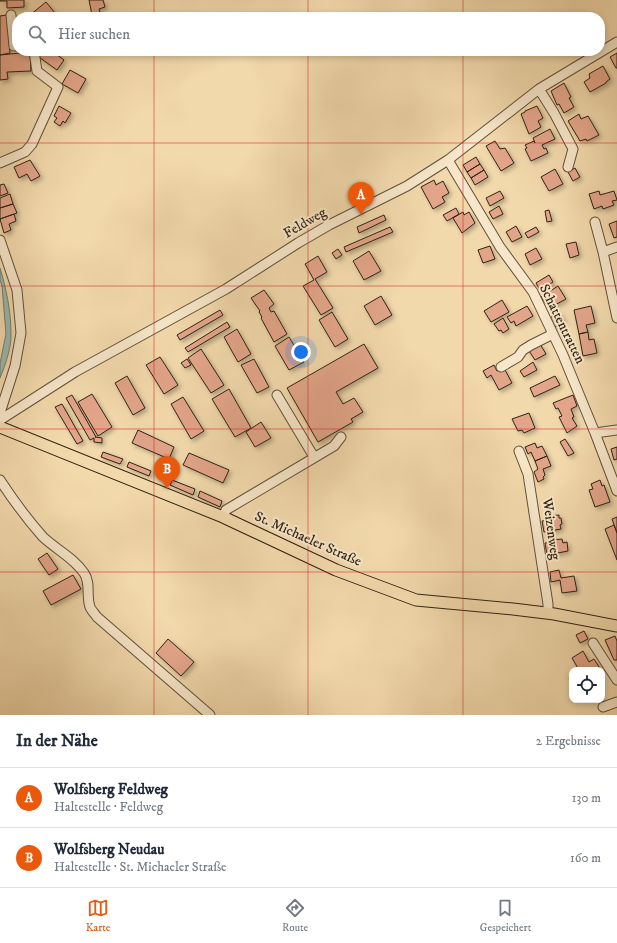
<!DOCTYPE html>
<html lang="de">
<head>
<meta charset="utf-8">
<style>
	:root { --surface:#fff; --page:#f2f2f3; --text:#1f2937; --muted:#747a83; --line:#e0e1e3; --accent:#ea580c }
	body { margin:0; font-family:"IM FELL DW Pica",serif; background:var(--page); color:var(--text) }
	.controls { position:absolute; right:12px; bottom:12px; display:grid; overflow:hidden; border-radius:8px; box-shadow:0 2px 6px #0003 }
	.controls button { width:36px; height:36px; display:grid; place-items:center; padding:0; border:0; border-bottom:1px solid var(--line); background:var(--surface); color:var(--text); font:20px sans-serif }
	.you { position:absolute; left:301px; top:352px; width:14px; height:14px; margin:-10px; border:3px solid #fff; border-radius:50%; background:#1a73e8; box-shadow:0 0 0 6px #1a73e833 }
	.badge { display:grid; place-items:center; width:26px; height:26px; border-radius:50%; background:var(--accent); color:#fff; font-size:13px; font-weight:700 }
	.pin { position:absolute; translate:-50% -33px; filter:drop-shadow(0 1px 2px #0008) }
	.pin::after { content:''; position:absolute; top:21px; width:14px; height:12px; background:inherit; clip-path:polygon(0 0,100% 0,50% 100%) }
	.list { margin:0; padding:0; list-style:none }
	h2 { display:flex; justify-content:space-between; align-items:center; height:52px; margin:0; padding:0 16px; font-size:17px }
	h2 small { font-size:13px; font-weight:400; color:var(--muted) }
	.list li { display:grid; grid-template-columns:26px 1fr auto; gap:12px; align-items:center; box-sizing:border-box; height:60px; padding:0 16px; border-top:1px solid var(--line) }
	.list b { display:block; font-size:15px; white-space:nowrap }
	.list p { margin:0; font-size:13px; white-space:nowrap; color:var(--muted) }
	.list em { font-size:13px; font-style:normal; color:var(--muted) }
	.icon { flex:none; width:22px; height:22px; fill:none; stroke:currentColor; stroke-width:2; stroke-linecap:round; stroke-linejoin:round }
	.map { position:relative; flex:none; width:617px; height:715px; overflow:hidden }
	.search { position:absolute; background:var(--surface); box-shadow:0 2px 6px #0003; left:12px; right:12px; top:12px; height:44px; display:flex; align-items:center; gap:10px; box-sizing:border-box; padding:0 14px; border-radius:16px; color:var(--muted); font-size:15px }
	.sheet { height:172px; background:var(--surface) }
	nav { display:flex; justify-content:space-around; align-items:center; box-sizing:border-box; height:56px; border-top:1px solid var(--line); background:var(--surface); font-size:11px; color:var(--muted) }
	nav a { display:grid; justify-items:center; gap:2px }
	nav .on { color:var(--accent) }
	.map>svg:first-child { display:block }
	.water { fill:#9cb9af; stroke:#717d70 }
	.building { fill:#e3a58a; stroke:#302211; filter:url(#shadow) }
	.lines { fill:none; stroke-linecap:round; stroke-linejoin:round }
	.minor-casing { stroke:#605038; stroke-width:11 }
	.major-casing { stroke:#302211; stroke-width:13 }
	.minor { stroke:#f7e6c9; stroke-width:9 }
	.major { stroke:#f2d9ac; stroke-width:11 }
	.grid { fill:none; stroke:#d62828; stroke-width:1; stroke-opacity:0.55 }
	.labels { text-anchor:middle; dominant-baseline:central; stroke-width:4; stroke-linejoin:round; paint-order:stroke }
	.street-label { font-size:14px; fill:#302211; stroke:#f7e6c9 }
</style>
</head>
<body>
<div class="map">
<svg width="617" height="715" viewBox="0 0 617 715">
	<defs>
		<filter id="shadow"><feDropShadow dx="2.5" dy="2.5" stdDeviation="2" flood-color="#0004"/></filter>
	</defs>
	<rect width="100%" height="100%" fill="#f2d9ac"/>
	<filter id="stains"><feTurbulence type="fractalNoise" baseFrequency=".005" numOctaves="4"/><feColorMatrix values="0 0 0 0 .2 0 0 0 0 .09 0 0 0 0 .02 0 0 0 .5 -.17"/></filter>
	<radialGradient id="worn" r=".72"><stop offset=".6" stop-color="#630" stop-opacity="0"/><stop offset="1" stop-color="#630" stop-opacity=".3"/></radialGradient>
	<path class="water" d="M0,268C6,288 11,311 11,333C12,346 5,366 0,378V363L6,334L2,286L0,280Z"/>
	<path class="building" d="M0,0H24V7L7,8V1H0Z
		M89,0H103L105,7L99,9L100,13L92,15Z
		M46,2L55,13L50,17H32L30,15Z
		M7,15L10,53L0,55V16Z
		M39,51H52L64,60L57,70L36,55Z
		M30,52L31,71L7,72L8,79L0,80V55Z
		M617,53V68H616L610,57Z
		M603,66L610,79L606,82V83L590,92L584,82L590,78L589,74Z
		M70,70L86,79L78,93L62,84Z
		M564,83L571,97L569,98L574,107L564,113L559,104L557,105L551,91Z
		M59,106L71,113L65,123L63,121L60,126L54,122L57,118L54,116Z
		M537,106L543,118L538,121L541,127L529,134L521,114L525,112V111Z
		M579,114L581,119L588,116L599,135L587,141L586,139L580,141L568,121Z
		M550,129L555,139L542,145L544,149L546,148L548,153L531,161L525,149L527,148L525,145L534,141L535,143L533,138Z
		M495,141L500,149L505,148L514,163L501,171L486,146Z
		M476,157L480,164L467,172L463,165Z
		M30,160L40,176L31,181L27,174L19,178L14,167Z
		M480,164L484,170L471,178L467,172Z
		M575,168L580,177L573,181L568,172Z
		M555,169L563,184L549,191L541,177Z
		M484,170L488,177L475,185L471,178Z
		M434,180L436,185L443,181L449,193L442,197L445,202L433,209L421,187Z
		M4,184L8,193L0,196V185Z
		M500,191L504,198L490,206L486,198Z
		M599,191L600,195L614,191L617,200L612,201L614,205L603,209L602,206L594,209L589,194Z
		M10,194L13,204L0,208V198Z
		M13,204L17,213L0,219V208Z
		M499,206L503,214L493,219L489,212Z
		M456,208L459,214L447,221L443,215Z
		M549,210L552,221L547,222L545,211Z
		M463,212L464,215L469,212L475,223L462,233L453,218Z
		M14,214L16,221L9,224L11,230L4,233L0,219Z
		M384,215L386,220L359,233L357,227Z
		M617,221V237L614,238L609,224Z
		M516,226L522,237L512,242L506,232Z
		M390,227L393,232L346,252L344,247Z
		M536,227L539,232L528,238L525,233Z
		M576,242L579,255L570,258L566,244Z
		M490,246L495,259L483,263L478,250Z
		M536,248L542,259L530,265L525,254Z
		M338,249L342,255L336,259L332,253Z
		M369,251L381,271L364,280L353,261Z
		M318,256L327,272L315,279L333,308L321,315L303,286L314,280L305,264Z
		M549,275L553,282L540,290L536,283Z
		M558,286L566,299L551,307L548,303L546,304L541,297Z
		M264,290L274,304L269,308L271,312L274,311L287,334L274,342L261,318L262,317L259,312L260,311L251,298Z
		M381,296L392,315L375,325L364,306Z
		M502,300L509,312L491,322L484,311Z
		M527,306L533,316L516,326L514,321L511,323L507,317Z
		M591,306L595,323L586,325L588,332L579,334L574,310Z
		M220,310L223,315L180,340L177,335Z
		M332,312L348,339L335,347L319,320Z
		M559,312L564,321L555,327L550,318Z
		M503,318L509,329L503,333L501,330L499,331L494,324Z
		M227,322L230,327L188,352L185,348Z
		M237,329L251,354L238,362L224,337Z
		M588,332L589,340L594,339L597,353L583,356L579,334Z
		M289,337L304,362L289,370L275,346Z
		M364,344L378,368L336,392L343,404L354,398L363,412L351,419L353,422L318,442L287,388Z
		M540,344L546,354L535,360L527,348Z
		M201,349L224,385L211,393L188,358Z
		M160,357L178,385L164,394L146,365Z
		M187,359L191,365L185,368L181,363Z
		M254,359L269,387L257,393L241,365Z
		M533,362L537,370L524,377L520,371Z
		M494,365L497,371L504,368L512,383L499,390L491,375L487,378L483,371Z
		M127,376L145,408L133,415L115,383Z
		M555,376L560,385L534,397L530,388Z
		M229,389L251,428L235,437L212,399Z
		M92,394L112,427L98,436L78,402Z
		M72,395L96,437H95L102,438V443L94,442V438L90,440L66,398Z
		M573,395L577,406L571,409L574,417L572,418L577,426L567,433L559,417L562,416L558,408L556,409L553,403Z
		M183,397L204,431L191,439L171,404Z
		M62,404L83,441L77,444L55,407Z
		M529,413L535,428L524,433L522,430L518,431L512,419Z
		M261,422L271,438L255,447L246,432Z
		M138,430L174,447L169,459L132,443Z
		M565,439L574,453L568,456L560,442Z
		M535,443L537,448L542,446L547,456L535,461L531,452L528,454L525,447Z
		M617,447V459L614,460L611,449Z
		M103,452L123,459L120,464L101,457Z
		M189,453L229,470L223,483L183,465Z
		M547,456L551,466L543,469L545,475L543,477L544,479L538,482L534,472L538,469L535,461Z
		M129,462L151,471L149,476L127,467Z
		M172,480L195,489L193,495L170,485Z
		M600,480L602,486L604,485L610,502L595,507L589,490L593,489L591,484Z
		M200,491L222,501L220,507L198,497Z
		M559,515V518H561L562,524L560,525L561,529L544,532L542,521L548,520V516Z
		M617,517V533L612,519Z
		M614,525L617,533V560L605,529Z
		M562,539L563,543L567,542L568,551L547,555L545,543L551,542V540Z
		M47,553L58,569L49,575L38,559Z
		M559,570L561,578L574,576L577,591L562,593L560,580L551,582L550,572Z
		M73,575L81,589L51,605L43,591Z
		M584,631L588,639L580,643L576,635Z
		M615,636L617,641V660H614L605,640Z
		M168,639L194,662L181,676L156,653Z
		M583,651L589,662L594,659L601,670H579L572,658Z"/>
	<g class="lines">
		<g class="minor-casing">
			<path id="minor" d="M11,15L14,46H17
				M539,89L554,113L573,149L568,167
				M448,160L500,247L533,292L563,355L595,433L617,491
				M0,163L25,152L32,144L58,87L37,71L34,51
				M595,222L603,252L617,318
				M0,240L17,290L21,333L15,366L0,413
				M603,252L617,247
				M501,367L518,357L523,350L531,345L553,334
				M277,395L314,457
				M0,420L75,372L226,289L298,243L329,225L407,186L448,160L539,89L617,42
				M595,433L617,430
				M519,451L528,474L548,604V613
				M0,480C13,500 27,519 43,537C57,550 74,558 84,573C91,583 86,596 90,607C91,610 95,614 97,617L210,715
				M223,517L226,510L334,446L341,437
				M593,643L617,680
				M603,707L617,702"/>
		</g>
		<g class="major-casing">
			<path id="major" d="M0,427L223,517L336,570L416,600L513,609L554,614L617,626"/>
		</g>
		<use href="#minor" class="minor"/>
		<use href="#major" class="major"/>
	</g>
	<path class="grid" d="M154,0V17M308,0V17M463,0V17M154,51V715M308,51V715M463,51V715M0,143H617M0,286H617M0,429H617M0,572H617"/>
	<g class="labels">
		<g class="street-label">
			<text transform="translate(305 223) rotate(-30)">Feldweg</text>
			<text transform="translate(562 324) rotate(64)">Schattentratten</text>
			<text transform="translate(551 529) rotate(82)">Weizenweg</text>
			<text transform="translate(308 539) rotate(24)">St. Michaeler Straße</text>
		</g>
	</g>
	<rect width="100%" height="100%" filter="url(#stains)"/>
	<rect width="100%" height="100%" fill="url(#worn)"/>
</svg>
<div class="controls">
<button><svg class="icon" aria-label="locate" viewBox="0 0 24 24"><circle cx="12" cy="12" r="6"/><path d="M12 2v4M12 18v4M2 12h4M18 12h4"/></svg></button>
</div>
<div class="you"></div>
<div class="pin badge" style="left:361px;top:215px">A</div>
<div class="pin badge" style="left:167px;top:489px">B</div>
<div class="search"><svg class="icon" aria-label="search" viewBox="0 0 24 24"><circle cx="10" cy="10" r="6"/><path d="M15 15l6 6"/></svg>Hier suchen</div>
</div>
<section class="sheet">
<h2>In der Nähe<small>2 Ergebnisse</small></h2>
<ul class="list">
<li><span class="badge">A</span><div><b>Wolfsberg Feldweg</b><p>Haltestelle · Feldweg</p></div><em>130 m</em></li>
<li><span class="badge">B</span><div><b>Wolfsberg Neudau</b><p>Haltestelle · St. Michaeler Straße</p></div><em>160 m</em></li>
</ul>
</section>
<nav>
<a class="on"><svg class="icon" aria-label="map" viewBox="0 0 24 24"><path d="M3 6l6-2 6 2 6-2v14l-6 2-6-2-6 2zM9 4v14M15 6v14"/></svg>Karte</a>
<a><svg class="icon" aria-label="directions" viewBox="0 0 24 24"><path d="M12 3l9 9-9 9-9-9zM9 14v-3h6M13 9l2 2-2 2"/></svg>Route</a>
<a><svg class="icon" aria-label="saved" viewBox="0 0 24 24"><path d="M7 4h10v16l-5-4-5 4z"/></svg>Gespeichert</a>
</nav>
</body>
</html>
